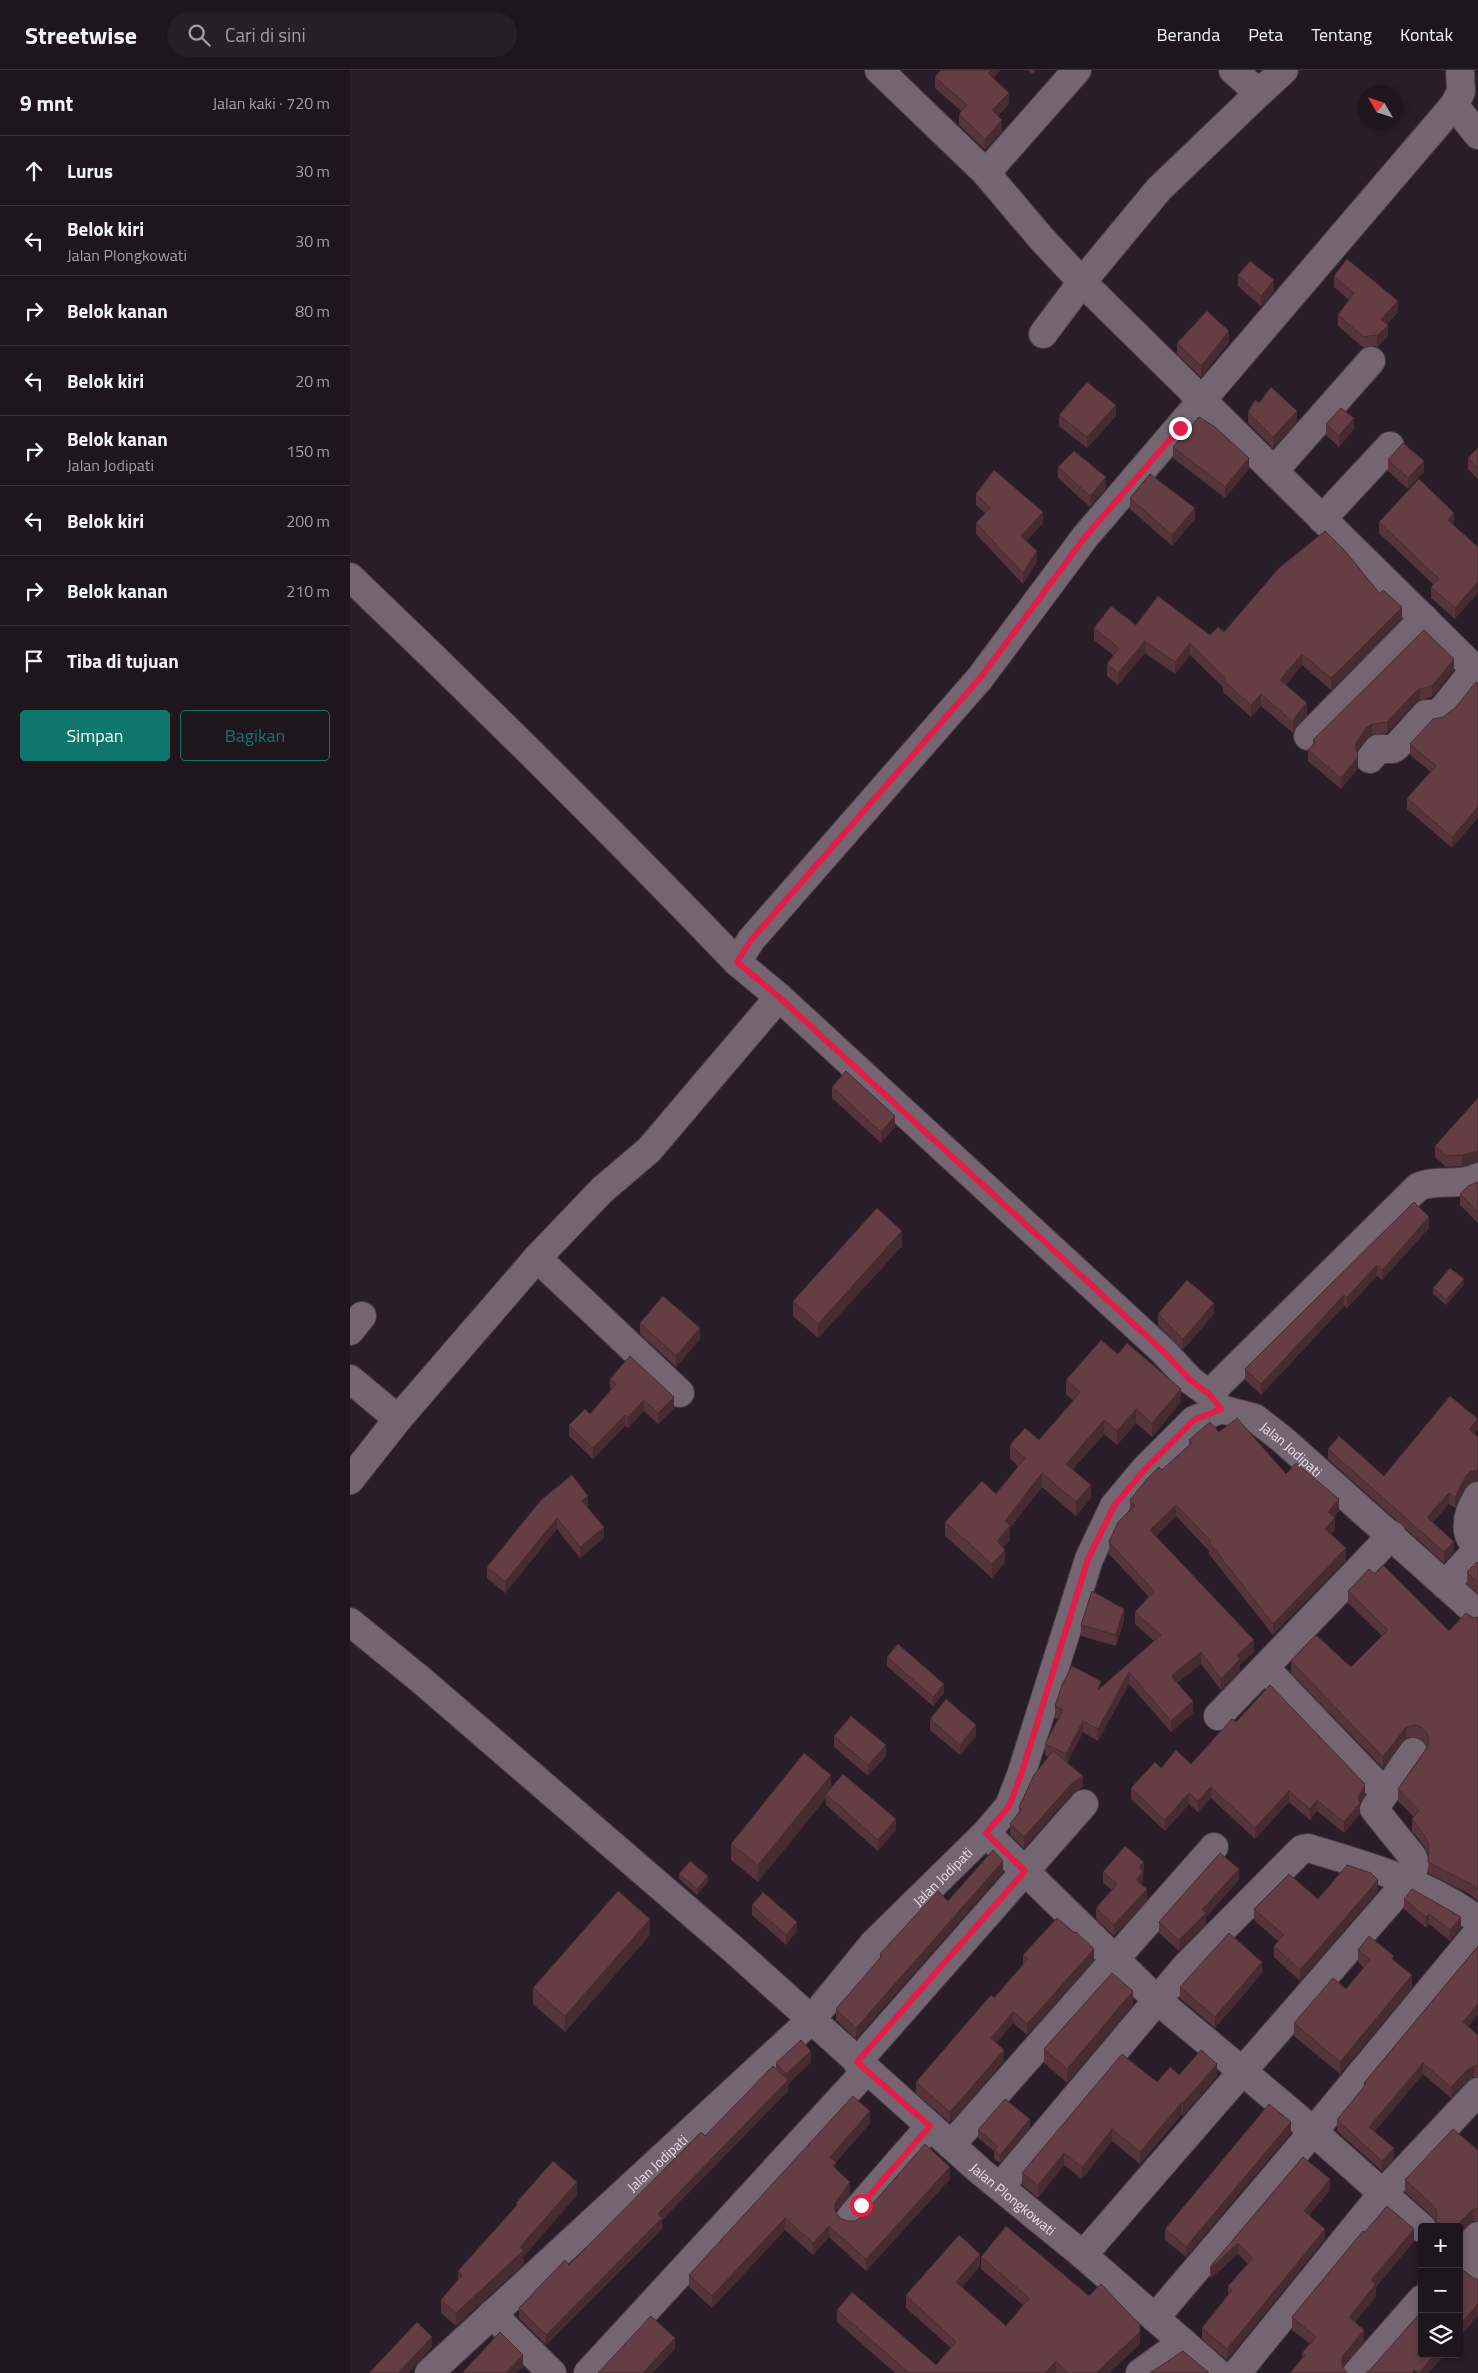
<!DOCTYPE html>
<html lang="id">
<head>
<meta charset="utf-8">
<style>
	:root { --surface:#1f161d; --page:#271f26; --text:#f1f3f6; --muted:#a19fa4; --line:#3c353b; --accent:#0f766e }
	body { margin:0; font-family:"Titillium Web",sans-serif; background:var(--page); color:var(--text) }
	.controls { position:absolute; right:15px; bottom:15px; display:grid; overflow:hidden; border-radius:5px; box-shadow:0 2px 8px #0003 }
	.controls button { width:45px; height:45px; display:grid; place-items:center; padding:0; border:0; border-bottom:1px solid var(--line); background:var(--surface); color:var(--text); font:25px sans-serif }
	.compass { position:absolute; left:1008px; top:15px; width:45px; height:45px; border-radius:50%; background:var(--surface); box-shadow:0 2px 8px #0003; rotate:309deg }
	.stop { position:absolute; width:15px; height:15px; margin:-11px; border:4px solid #e11d48; border-radius:50%; background:#fff }
	.stop.end { background:#e11d48; border-color:#fff; box-shadow:0 1px 5px #0008 }
	.list { margin:0; padding:0; list-style:none }
	h2 { display:flex; justify-content:space-between; align-items:center; height:65px; margin:0; padding:0 20px; font-size:21px }
	h2 small { font-size:16px; font-weight:400; color:var(--muted) }
	.list li { display:grid; grid-template-columns:32px 1fr auto; gap:15px; align-items:center; box-sizing:border-box; height:70px; padding:0 20px; border-top:1px solid var(--line) }
	.list b { display:block; font-size:19px; white-space:nowrap }
	.list p { margin:0; font-size:16px; white-space:nowrap; color:var(--muted) }
	.list em { font-size:16px; font-style:normal; color:var(--muted) }
	.actions { display:flex; gap:10px; padding:15px 20px }
	.actions a { flex:1; padding:11px 0; border:1px solid var(--accent); border-radius:5px; text-align:center; font-size:18px; color:var(--accent) }
	.actions .main { background:var(--accent); color:#fff }
	.icon { flex:none; width:28px; height:28px; fill:none; stroke:currentColor; stroke-width:2; stroke-linecap:round; stroke-linejoin:round }
	.map { position:relative; flex:none; width:1128px; height:2303px; overflow:hidden }
	header { display:flex; align-items:center; gap:30px; box-sizing:border-box; height:70px; padding:0 25px; background:var(--surface); border-bottom:1px solid var(--line) }
	header strong { font-size:24px }
	nav { display:flex; gap:28px; margin-inline-start:auto; font-size:18px }
	.search { width:350px; height:45px; background:var(--page); display:flex; align-items:center; gap:12px; box-sizing:border-box; padding:0 18px; border-radius:28px; color:var(--muted); font-size:19px }
	main { display:flex }
	aside { flex:1; background:var(--surface) }
	.map>svg:first-child { display:block }
	.lines { fill:none; stroke-linecap:round; stroke-linejoin:round }
	.minor-casing { stroke:#453b44; stroke-width:30 }
	.minor { stroke:#746571; stroke-width:28 }
	.wall { fill:#56343b }
	.shaded-wall { fill:#462b30 }
	.building { fill:#643d45; stroke:#462b30 }
	.route { stroke:#e11d48; stroke-width:6 }
	.labels { text-anchor:middle; dominant-baseline:central; stroke-width:5; stroke-linejoin:round; paint-order:stroke }
	.street-label { font-size:14px; fill:#eae1e8; stroke:#1f131d }
</style>
</head>
<body>
<header>
<strong>Streetwise</strong>
<div class="search"><svg class="icon" aria-label="search" viewBox="0 0 24 24"><circle cx="10" cy="10" r="6"/><path d="M15 15l6 6"/></svg>Cari di sini</div>
<nav><a>Beranda</a><a>Peta</a><a>Tentang</a><a>Kontak</a></nav>
</header>
<main>
<aside>
<h2>9 mnt<small>Jalan kaki · 720 m</small></h2>
<ul class="list">
<li><svg class="icon" aria-label="ahead" viewBox="0 0 24 24"><path d="M12 20V5M6 11l6-6 6 6"/></svg><div><b>Lurus</b></div><em>30 m</em></li>
<li><svg class="icon" aria-label="left" viewBox="0 0 24 24"><path d="M17 20v-9H6M10 6l-5 5 5 5"/></svg><div><b>Belok kiri</b><p>Jalan Plongkowati</p></div><em>30 m</em></li>
<li><svg class="icon" aria-label="right" viewBox="0 0 24 24"><path d="M7 20v-9h11M14 6l5 5-5 5"/></svg><div><b>Belok kanan</b></div><em>80 m</em></li>
<li><svg class="icon" aria-label="left" viewBox="0 0 24 24"><path d="M17 20v-9H6M10 6l-5 5 5 5"/></svg><div><b>Belok kiri</b></div><em>20 m</em></li>
<li><svg class="icon" aria-label="right" viewBox="0 0 24 24"><path d="M7 20v-9h11M14 6l5 5-5 5"/></svg><div><b>Belok kanan</b><p>Jalan Jodipati</p></div><em>150 m</em></li>
<li><svg class="icon" aria-label="left" viewBox="0 0 24 24"><path d="M17 20v-9H6M10 6l-5 5 5 5"/></svg><div><b>Belok kiri</b></div><em>200 m</em></li>
<li><svg class="icon" aria-label="right" viewBox="0 0 24 24"><path d="M7 20v-9h11M14 6l5 5-5 5"/></svg><div><b>Belok kanan</b></div><em>210 m</em></li>
<li><svg class="icon" aria-label="arrive" viewBox="0 0 24 24"><path d="M6 21V4h12l-3 4 3 4H6"/></svg><div><b>Tiba di tujuan</b></div></li>
</ul>
<div class="actions"><a class="main">Simpan</a><a>Bagikan</a></div>
</aside>
<div class="map">
<svg width="1128" height="2303" viewBox="0 0 1128 2303">
	<rect width="100%" height="100%" fill="#291d27"/>
	<g class="lines">
		<g class="minor-casing">
			<g id="minor">
				<path d="M529,0L636,103L690,167L732,212L1128,602"/>
				<path d="M909,23L934,0"/>
				<path d="M1104,35L1128,65"/>
				<path d="M636,103L727,0"/>
				<path d="M693,264L732,212L809,119L909,23L883,0"/>
				<path d="M924,401L1021,291"/>
				<path d="M972,449L1040,376"/>
				<path d="M0,507C132,633 261,761 387,892"/>
				<path d="M958,666L1074,548"/>
				<path d="M1020,689L1028,679H1043L1047,676L1076,644H1085L1093,639L1125,599"/>
				<path d="M187,1188L330,1323"/>
				<path d="M0,1261L12,1246"/>
				<path d="M0,1309L48,1349"/>
				<path d="M859,1324L1068,1117C1087,1108 1111,1117 1128,1107"/>
				<path d="M871,1339L859,1324L840,1310L814,1282L429,927L387,892L401,870L630,608L735,467L1104,35L1111,22L1110,0"/>
				<path d="M0,1410L48,1349L187,1188L252,1120L299,1080L429,927"/>
				<path d="M1095,1515L1127,1480C1125,1474 1121,1471 1119,1465C1115,1452 1121,1437 1128,1426"/>
				<path id="s1" d="M0,1552L71,1610L383,1879L630,2101L733,2185L868,2303"/>
				<path d="M915,1598L1035,1723"/>
				<path d="M868,1646L1042,1465"/>
				<path d="M636,1763L807,1930L941,2042L1072,2158"/>
				<path d="M507,1992L734,1734"/>
				<path d="M601,2075L864,1777"/>
				<path d="M650,2117L836,1896L952,1779L958,1778C1019,1796 1076,1812 1128,1850"/>
				<path d="M500,2148L580,2056"/>
				<path d="M733,2185L1061,1807L1065,1793L1062,1786L1024,1739L1063,1682"/>
				<path d="M1109,2187L1128,2166"/>
				<path d="M1109,2189L1128,2206"/>
				<path d="M142,2244L202,2303"/>
				<path d="M805,2248L962,2063L1128,1862"/>
				<path id="s2" d="M79,2303L461,1950L523,1874L636,1763L659,1736L671,1705L739,1489L764,1436L795,1399L844,1350L871,1339L905,1348L932,1369L1128,1544"/>
				<path d="M238,2303L516,2001"/>
				<path d="M790,2303L833,2272"/>
				<path d="M887,2303L1032,2124L1128,2022"/>
				<path d="M1007,2303L1072,2229"/>
			</g>
		</g>
		<use href="#minor" class="minor"/>
	</g>
	<path class="wall" d="M591,0H650L644,8L659,34L648,46L652,61L635,80L609,55V44L611,41L585,18V7Z
		M677,0H686L683,4Z
		M888,205L924,221L911,237L888,216Z
		M984,206L1048,242L1037,254L1038,266L1027,277L1024,276L1014,278L988,256V245L999,230L984,217Z
		M879,272L851,307L827,284V273Z
		M909,333L947,352L923,378L898,353V342Z
		M709,345L766,346L737,378L709,356Z
		M976,354L1004,359L989,377L976,365Z
		M823,377L899,399L875,428L823,388Z
		M1128,378V409L1118,399V388Z
		M1038,390L1074,402L1058,419L1038,401Z
		M708,397L756,418L740,437L708,408Z
		M626,424L693,453L676,471L687,492L673,514L626,464V453L635,443L626,435Z
		M780,428L845,449L822,476L780,439Z
		M1029,452L1104,454L1103,455L1128,477L1105,549L1081,528V517L1084,515L1029,463Z
		M1030,524L1052,549L981,620L952,595L936,615L957,645L947,655L943,663L911,636L901,647L873,622V617L840,585L825,604L795,583L768,615L757,606V594L763,585L744,570V558L786,555L860,565L874,562Z
		M1104,600L1082,627L1070,630L1065,633L1037,663L1022,665L1016,669L1007,683L1008,698L991,719L958,691V680L963,674V670Z
		M1105,638L1102,778L1057,739V728L1081,702L1060,685V674L1093,647Z
		M482,1017L545,1057L531,1073L482,1028Z
		M1128,1028V1092L1112,1096L1096,1097L1085,1087V1076Z
		M1128,1112V1153L1110,1135V1124Z
		M1064,1132L1079,1158L1032,1210L1027,1206L997,1238L994,1236L911,1325L895,1310V1299Z
		M552,1176L468,1268L443,1246V1231Z
		M1114,1215L1096,1235L1083,1224V1218Z
		M808,1244H864L833,1280L808,1255Z
		M290,1253L350,1269L326,1297L290,1264Z
		M768,1284L831,1332L802,1367L786,1353L767,1375L754,1364L723,1399L741,1428L726,1446L692,1417L660,1458V1470L653,1478L655,1493L642,1508L595,1466V1452L646,1424L668,1396L660,1389V1375L689,1370L723,1330L716,1324V1310Z
		M260,1309L324,1338L308,1354L294,1341L278,1358L275,1356L243,1389L219,1366V1355L240,1344L261,1321L260,1320Z
		M869,1362L936,1404L989,1441L984,1447L985,1460L981,1464L996,1490L923,1565L859,1484V1481L826,1446L806,1466L904,1582L890,1594V1601L871,1620L851,1594L827,1613L843,1643L821,1662L779,1614L748,1671L733,1662L717,1693L733,1717L722,1724L674,1778L660,1765V1754L669,1742V1737L698,1687L695,1685V1674L708,1649L705,1648V1636L751,1618L804,1571L785,1554V1542L799,1527L759,1484V1472L780,1441V1430L839,1375V1370Z
		M1125,1364L1128,1367V1410L1120,1413L1115,1418L1105,1438L1099,1434L1083,1452L1104,1482L1094,1493L978,1389V1379L1034,1406Z
		M191,1430L238,1437L254,1468L230,1488L207,1459L155,1523L137,1508V1497Z
		M1128,1493V1524L1117,1514V1502Z
		M1025,1504L1099,1561L1124,1548L1128,1547V1831L1121,1825L1078,1803L1079,1786L1074,1776L1062,1761V1749L1064,1747L1048,1731V1719L1076,1679L1077,1675L1071,1669L1065,1667L1056,1668L1033,1698L941,1603V1591L1001,1597L1032,1566L998,1533V1521Z
		M774,1550L766,1576L731,1566V1555Z
		M537,1587L594,1623L583,1636L537,1596Z
		M580,1649L626,1666L610,1685L580,1660Z
		M886,1652L1015,1725L1010,1736V1744L994,1763L967,1741L960,1750L939,1732L905,1769L861,1728L848,1742L839,1734L815,1761L781,1729V1718L811,1698L841,1694Z
		M484,1666L536,1686L518,1706L484,1677Z
		M481,1718L546,1760L528,1781L476,1735V1728L408,1812L381,1790V1774Z
		M653,1802L506,1969L486,1950V1939L530,1889V1884Z
		M753,1802L794,1803L793,1804V1812L791,1814L797,1830L764,1866L746,1849V1838L762,1820L753,1813Z
		M329,1804L358,1812L347,1825L329,1809Z
		M889,1810L856,1847V1854L829,1881L809,1863V1852Z
		M1028,1821L950,1911L924,1887V1876L928,1871L904,1850V1839L968,1829Z
		M1054,1829L1111,1858L1100,1871L1079,1854L1076,1858L1054,1839Z
		M402,1835L447,1861L436,1875L402,1845Z
		M300,1865L215,1962L183,1934V1918Z
		M1128,1876V1945L1118,1956L1128,1965V2007H1124L1117,2011L1101,2028L1073,2004L1024,2062L1044,2089L1032,2101L987,2061V2050L1014,2017V2013Z
		M1008,1880L1044,1890L1062,1918L990,2004L944,1966V1953L996,1919L1014,1898L1008,1892Z
		M673,1885L744,1890L677,1965L663,1953L646,1973L654,1991L600,2053L566,2023V2012L644,1928L673,1894Z
		M912,1903L865,1958L830,1928V1917Z
		M783,1935L717,2013L694,1993V1979Z
		M461,1992L438,2014V2021L312,2150V2159L196,2275L169,2248V2238L219,2195L355,2066L426,1999V1993Z
		M829,2005L867,2006L833,2046L832,2044L790,2094L762,2071L732,2109L714,2095L688,2128L672,2115V2103L807,2012Z
		M520,2053L486,2092V2099L500,2124L486,2143L490,2148L497,2151H505L600,2109L516,2201L479,2167L463,2185L435,2160L362,2238L339,2217V2205Z
		M680,2058L650,2093L644,2089V2081L628,2068V2060Z
		M941,2063L836,2187L815,2170V2159Z
		M1128,2080V2151H1123L1109,2157H1086V2153L1082,2146L1055,2122V2110Z
		M953,2087L980,2120L959,2145L975,2169L877,2290L852,2269V2258L878,2226V2216L898,2194L888,2184L861,2208L860,2207V2197Z
		M227,2125L174,2186V2194L106,2256L91,2243V2230L108,2211V2201L166,2136V2133Z
		M1015,2162L1064,2171L1026,2217V2226L1005,2252L1014,2272L952,2288V2283L960,2274L942,2260V2247Z
		M631,2187L790,2274L759,2303H545L487,2252V2240L586,2295L601,2278L556,2238V2225L630,2196L612,2217L656,2256L673,2235L631,2199Z"/>
	<path class="shaded-wall" d="M641,0H650L638,14V3Z
		M659,23V34L642,51V40Z
		M652,50V61L635,80V69Z
		M924,210V221L911,237V226Z
		M1048,231V242L1031,260V249Z
		M1038,255V266L1027,277V266Z
		M879,261V272L851,307V296Z
		M766,335V346L737,378V367Z
		M947,341V352L923,378V367Z
		M1004,348V359L989,377V366Z
		M899,388V399L875,428V417Z
		M1074,391V402L1058,419V408Z
		M756,407V418L740,437V426Z
		M845,438V449L822,476V465Z
		M693,442V453L671,477V466Z
		M1104,443V454L1098,461V450Z
		M687,481V492L673,514V503Z
		M1128,512V523L1105,549V538Z
		M1052,537V549L981,620V608Z
		M795,571V583L768,615V603Z
		M840,573V585L825,604V592Z
		M952,584V595L930,622V610Z
		M1104,589V600L1082,627V616Z
		M1070,619V630L1065,633L1037,663V652L1065,622Z
		M911,624V636L901,647V635Z
		M957,633V645L947,655L943,663V652L947,644Z
		M1022,654V665L1016,669L1005,686V675L1016,658Z
		M1008,687V698L991,719V708Z
		M1128,737V748L1102,778V767Z
		M545,1046V1057L531,1073V1062Z
		M1128,1081V1092L1112,1096V1085Z
		M1079,1147V1158L1032,1210V1200Z
		M552,1161V1176L468,1268V1254Z
		M1027,1195V1206L997,1238V1227Z
		M1114,1209V1215L1096,1235V1230Z
		M994,1225V1236L911,1325V1314Z
		M864,1233V1244L833,1280V1269Z
		M350,1258V1269L326,1297V1286Z
		M831,1319V1332L802,1367V1353Z
		M324,1327V1338L308,1354V1343Z
		M294,1330V1341L278,1358V1347Z
		M786,1339V1353L767,1375V1361Z
		M275,1345V1356L243,1389V1378Z
		M1128,1349V1360L1119,1370V1359Z
		M754,1350V1364L716,1407V1394Z
		M1128,1400V1410L1120,1413L1115,1418L1105,1438V1428L1115,1407L1120,1402Z
		M692,1403V1417L660,1458V1470L647,1485V1471L655,1451Z
		M741,1415V1428L726,1446V1432Z
		M1099,1423V1434L1077,1458V1447Z
		M238,1426V1437L232,1442V1431Z
		M989,1429V1441L978,1454V1442Z
		M826,1435V1446L800,1472V1460Z
		M207,1448V1459L155,1523V1512Z
		M985,1448V1460L975,1471V1459Z
		M254,1457V1468L230,1488V1477Z
		M1104,1472V1482L1094,1493V1482Z
		M996,1478V1490L923,1565V1554Z
		M655,1480V1493L642,1508V1494Z
		M774,1539V1550L766,1576V1565Z
		M904,1570V1582L890,1594V1601L871,1620V1609L887,1585Z
		M851,1582V1594L821,1618V1606Z
		M779,1602V1614L748,1671V1659Z
		M594,1614V1623L583,1636V1627Z
		M843,1631V1643L821,1662V1651Z
		M733,1651V1662L716,1696V1684Z
		M626,1655V1666L610,1685V1675Z
		M1056,1657V1668L1033,1698V1687Z
		M536,1675V1686L518,1706V1695Z
		M481,1705V1721L476,1724V1728L408,1812V1795Z
		M733,1706V1717L722,1724L674,1778V1767L722,1713Z
		M1015,1714V1725L1010,1736V1744L994,1763V1752L1008,1728Z
		M861,1717V1728L848,1742V1731Z
		M939,1721V1732L905,1769V1758Z
		M839,1723V1734L815,1761V1750Z
		M967,1730V1741L960,1750V1739Z
		M546,1749V1760L528,1781V1770Z
		M653,1791V1802L506,1969V1958Z
		M794,1792V1803L793,1804V1812L786,1820V1810L789,1798Z
		M889,1799V1810L856,1847V1854L829,1881V1870L852,1840Z
		M358,1806V1812L347,1825V1819Z
		M1028,1810V1821L950,1911V1900Z
		M797,1819V1830L764,1866V1855Z
		M1079,1844V1854L1076,1858V1847Z
		M1111,1847V1858L1100,1871V1860Z
		M300,1849V1865L215,1962V1946Z
		M447,1852V1861L436,1875V1865Z
		M744,1879V1890L677,1965V1954Z
		M912,1892V1903L865,1958V1947Z
		M1062,1905V1918L990,2004V1992Z
		M783,1921V1935L717,2013V1999Z
		M1128,1934V1945L1113,1963V1952Z
		M663,1942V1953L641,1979V1968Z
		M654,1980V1991L600,2053V2042Z
		M461,1981V1992L438,2014V2021L312,2150V2159L196,2275V2265L308,2144L436,2012V2004Z
		M1073,1993V2004L1019,2068V2057Z
		M867,1994V2006L833,2046V2033Z
		M1124,1996V2007L1117,2011L1101,2028V2017L1117,2000Z
		M832,2032V2044L790,2094V2082Z
		M520,2041V2053L484,2095L486,2092V2104L480,2087Z
		M680,2049V2058L650,2093V2085Z
		M941,2052V2063L836,2187V2177Z
		M762,2059V2071L732,2109V2097Z
		M1044,2078V2089L1032,2101V2091Z
		M714,2083V2095L688,2128V2115Z
		M600,2097V2109L516,2201V2189Z
		M980,2109V2120L954,2152V2141Z
		M227,2112V2125L174,2186V2194L106,2256V2243L170,2177Z
		M500,2112V2124L485,2145V2133Z
		M1123,2139V2151L1109,2165V2157H1105Z
		M435,2148V2160L362,2238V2226Z
		M479,2156V2167L463,2185V2173Z
		M975,2159V2169L877,2290V2279Z
		M1064,2159V2171L1026,2217V2226L999,2260V2247L1021,2210Z
		M888,2173V2184L861,2208V2198Z
		M630,2184V2196L606,2224V2212Z
		M1128,2234V2246L1109,2268V2256Z
		M1014,2260V2272L992,2299V2287Z
		M790,2262V2274L759,2303H746Z
		M82,2267V2278L59,2303H48Z
		M325,2268V2279L303,2303H293Z
		M1085,2284H1095L1079,2303H1069Z
		M173,2285V2297L167,2303H156Z
		M706,2291V2303H695Z"/>
	<path class="building" d="M591,0H641L638,3L659,23L642,40L652,50L635,69L609,44L617,35L585,7Z
		M997,189L1048,231L1031,249L1038,255L1027,266L1024,265L1014,267L988,245L1004,223L984,206Z
		M900,191L924,210L911,226L888,205Z
		M857,241L879,261L851,296L827,273Z
		M737,312L766,335L737,367L709,345Z
		M921,317L947,341L923,367L898,342L905,330L909,333Z
		M991,338L1004,348L989,366L976,354Z
		M849,347L865,357L899,388L875,417L823,377Z
		M1053,373L1074,391L1058,408L1038,390Z
		M1128,378V398L1118,388Z
		M724,381L756,407L740,426L708,397Z
		M644,400L693,442L671,466L687,481L673,503L626,453L640,438L626,424Z
		M800,404L845,438L822,465L780,428Z
		M1069,409L1104,443L1098,450L1128,477V512L1105,538L1081,517L1089,509L1029,452Z
		M975,461L996,482L1030,524L1033,520L1052,537L981,608L952,584L930,610L957,633L947,644L943,652L911,624L901,635L873,610L875,608L840,573L825,592L795,571L768,603L757,594L769,578L744,558L761,536L786,555L808,526L860,565L868,557L874,562L929,498Z
		M1074,560L1104,589L1082,616L1070,619L1065,622L1037,652L1022,654L1016,658L1005,675L1008,687L991,708L958,680L966,672L963,670Z
		M1126,612L1128,613V737L1102,767L1057,728L1086,696L1060,674L1083,649L1093,647L1105,638Z
		M496,1001L545,1046L531,1062L482,1017Z
		M1128,1028V1081L1112,1085L1096,1086L1085,1076Z
		M1128,1112V1142L1110,1124L1118,1116Z
		M1064,1132L1079,1147L1032,1200L1027,1195L997,1227L994,1225L911,1314L895,1299Z
		M527,1138L552,1161L468,1254L443,1231Z
		M1100,1198L1114,1209L1096,1230L1083,1218Z
		M837,1210L864,1233L833,1269L808,1244Z
		M313,1226L350,1258L326,1286L290,1253Z
		M751,1270L768,1284L777,1273L831,1319L802,1353L786,1339L767,1361L754,1350L716,1394L741,1415L726,1432L692,1403L655,1451L660,1456L647,1471L655,1480L642,1494L595,1452L632,1411L646,1424L675,1388L660,1375L675,1358L689,1370L719,1336L730,1322L716,1310Z
		M280,1286L324,1327L308,1343L294,1330L278,1347L275,1345L243,1378L219,1355L235,1339L240,1344L266,1314L260,1309Z
		M1100,1326L1128,1349L1119,1359L1128,1367V1400L1120,1402L1115,1407L1105,1428L1099,1423L1077,1447L1104,1472L1094,1482L978,1379L989,1366L1034,1406Z
		M887,1348L936,1404L946,1393L989,1429L978,1442L985,1448L975,1459L996,1478L923,1554L859,1472L861,1471L826,1435L800,1460L904,1570L887,1585L890,1589L871,1609L851,1582L821,1606L843,1631L821,1651L779,1602L748,1659L733,1651L716,1684L695,1674L713,1640L705,1636L712,1615L722,1596L751,1611L748,1620L811,1565L785,1542L804,1521L759,1472L768,1452L785,1436L780,1430L797,1409L809,1397L812,1400L842,1373L839,1370L860,1352L869,1362Z
		M222,1405L238,1426L232,1431L254,1457L230,1477L207,1448L155,1512L137,1497L191,1430Z
		M1127,1492L1128,1493V1513L1117,1502Z
		M1033,1495L1099,1561L1116,1543L1124,1548L1128,1547V1819L1121,1814L1078,1792L1079,1775L1074,1765L1062,1749L1069,1740L1048,1719L1076,1679L1079,1671L1077,1663L1071,1657L1065,1655L1056,1657L1033,1687L941,1591L966,1565L1001,1597L1038,1560L998,1521L1019,1499L1025,1504Z
		M742,1521L774,1539L766,1565L731,1555Z
		M548,1574L594,1614L583,1627L537,1587Z
		M920,1615L1015,1714L1008,1728L1010,1733L994,1752L967,1730L960,1739L939,1721L905,1758L861,1717L848,1731L839,1723L815,1750L781,1718L805,1692L811,1698L826,1680L841,1694L882,1649L886,1652Z
		M596,1629L626,1655L610,1675L580,1649Z
		M501,1646L536,1675L518,1695L484,1666Z
		M703,1681L733,1706L722,1713L674,1767L660,1754L672,1739L669,1737L684,1705Z
		M454,1683L481,1705L408,1795L381,1774Z
		M493,1704L546,1749L528,1770L476,1724Z
		M775,1776L794,1792L789,1798L793,1801L786,1810L797,1819L764,1855L746,1838L767,1814L753,1802Z
		M643,1780L653,1791L506,1958L486,1939L532,1886L530,1884L588,1821L598,1831Z
		M870,1783L889,1799L852,1840L856,1843L829,1870L809,1852Z
		M340,1791L358,1806L347,1819L329,1804Z
		M997,1795L1021,1803L1028,1810L950,1900L924,1876L934,1865L904,1839L939,1804L968,1829Z
		M1062,1819L1111,1847L1100,1860L1079,1844L1076,1847L1054,1829Z
		M268,1821L300,1849L215,1946L183,1918Z
		M413,1822L447,1852L436,1865L402,1835Z
		M707,1848L725,1863L726,1862L744,1879L677,1954L663,1942L641,1968L654,1980L600,2042L566,2012L641,1925L644,1928L678,1889L673,1885Z
		M879,1863L912,1892L865,1947L830,1917Z
		M1019,1866L1044,1886L1042,1889L1062,1905L990,1992L944,1953L983,1908L996,1919L1020,1890L1008,1880Z
		M1128,1876V1934L1113,1952L1128,1965V1996H1124L1117,2000L1101,2017L1073,1993L1019,2057L1044,2078L1032,2091L987,2050L1016,2014L1014,2013Z
		M762,1903L783,1921L717,1999L694,1979Z
		M451,1970L461,1981L436,2004L426,1993Z
		M851,1980L867,1994L833,2033L832,2032L790,2082L762,2059L732,2097L714,2083L688,2115L672,2103L772,1984L807,2012L820,1997L829,2005Z
		M423,1996L438,2010L308,2144L312,2148L196,2265L169,2238L215,2190L219,2195L351,2062L355,2066Z
		M503,2026L520,2041L480,2087L486,2092L483,2096L500,2112L485,2133V2141L490,2148L497,2151H505L511,2147L575,2074L600,2097L516,2189L479,2156L463,2173L435,2148L362,2226L339,2205Z
		M655,2029L680,2049L650,2085L644,2080L648,2076L628,2060Z
		M919,2034L941,2052L836,2177L815,2159Z
		M1103,2059L1128,2080V2139H1123L1105,2157H1093L1086,2151L1087,2141L1082,2134L1055,2110Z
		M953,2087L980,2109L954,2141L975,2159L877,2279L852,2258L882,2220L878,2216L903,2188L888,2173L861,2198L860,2197Z
		M203,2091L227,2112L170,2177L174,2180L106,2243L91,2230L112,2205L108,2201L168,2134L166,2133Z
		M1037,2136L1064,2159L1021,2210L1026,2214L999,2247L1014,2260L992,2287V2296L997,2303H940L955,2285L952,2283L966,2267L942,2247L1013,2161L1015,2162Z
		M656,2156L739,2226L751,2214L790,2255V2262L746,2303H718L706,2291L695,2303H559L487,2240L502,2222L586,2295L606,2272L556,2225L609,2165L630,2184L606,2212L656,2256L679,2228L631,2187Z
		M1109,2197L1125,2209H1128V2234L1109,2256Z
		M1072,2241V2284H1085L1069,2303L1064,2300L1062,2303H1016L1019,2301Z
		M301,2246L325,2268L293,2303H248Z
		M67,2252L82,2267L48,2303H19Z
		M150,2262L173,2285L156,2303H112Z
		M833,2281L859,2303H800Z"/>
	<g class="lines">
		<path class="route" d="M511,2135L580,2056L507,1992L675,1801L636,1763L659,1736L671,1705L738,1489L764,1436L795,1399L844,1350L871,1339L859,1324L840,1310L814,1282L429,927L387,892L401,870L630,608L735,467L830,358"/>
	</g>
	<g class="labels">
		<g class="street-label">
			<text stroke="none"><textPath href="#s2" startOffset="1360">Jalan Jodipati</textPath></text>
			<text stroke="none"><textPath href="#s2" startOffset="715">Jalan Jodipati</textPath></text>
			<text stroke="none"><textPath href="#s2" startOffset="310">Jalan Jodipati</textPath></text>
			<text stroke="none"><textPath href="#s1" startOffset="879">Jalan Plongkowati</textPath></text>
		</g>
	</g>
</svg>
<div class="controls">
<button>+</button>
<button>−</button>
<button><svg class="icon" aria-label="layers" viewBox="0 0 24 24"><path d="M12 4l9 5-9 5-9-5zM3 14l9 5 9-5"/></svg></button>
</div>
<svg class="compass" viewBox="-18 -18 36 36"><path d="M0-13l5 13h-10z" fill="#e53935"/><path d="M0 13l5-13h-10z" fill="#a19fa4"/></svg>
<div class="stop" style="left:511px;top:2135px"></div>
<div class="stop end" style="left:830px;top:358px"></div>
</div>
</main>
</body>
</html>
